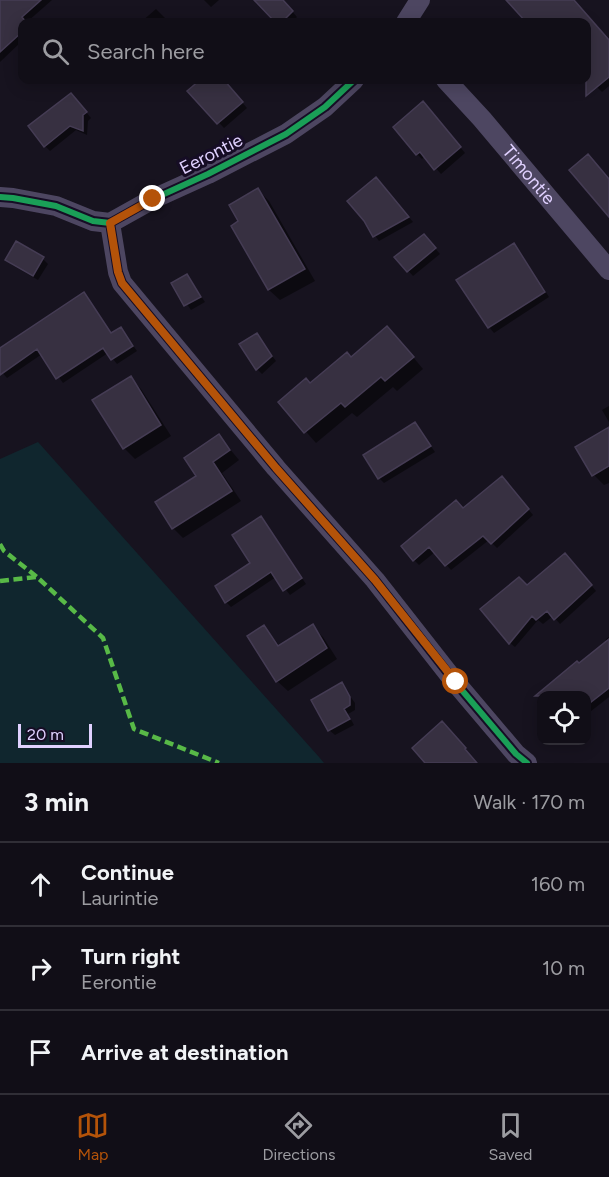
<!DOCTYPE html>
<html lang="en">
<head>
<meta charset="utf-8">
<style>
	:root { --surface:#110e17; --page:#1e1c24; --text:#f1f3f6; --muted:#9c9ca1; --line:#302e36; --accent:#b45309 }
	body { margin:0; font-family:Figtree,sans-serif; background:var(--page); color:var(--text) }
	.controls { position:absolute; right:18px; bottom:18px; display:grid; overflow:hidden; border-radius:12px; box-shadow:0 3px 15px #0003 }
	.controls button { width:54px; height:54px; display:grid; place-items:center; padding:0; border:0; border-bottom:2px solid var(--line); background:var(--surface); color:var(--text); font:30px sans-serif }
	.scale { position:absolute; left:18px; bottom:15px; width:74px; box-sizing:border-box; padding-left:6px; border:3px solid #e0d1ff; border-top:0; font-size:16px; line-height:21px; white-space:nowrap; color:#e0d1ff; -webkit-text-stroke:4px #160d25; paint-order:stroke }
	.stop { position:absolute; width:18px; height:18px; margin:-14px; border:4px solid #b45309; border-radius:50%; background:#fff }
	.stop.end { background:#b45309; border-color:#fff; box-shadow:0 2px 6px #0008 }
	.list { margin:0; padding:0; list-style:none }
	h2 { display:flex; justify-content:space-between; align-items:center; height:78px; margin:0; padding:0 24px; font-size:26px }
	h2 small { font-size:20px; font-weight:400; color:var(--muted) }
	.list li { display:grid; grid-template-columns:39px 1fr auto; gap:18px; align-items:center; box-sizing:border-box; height:84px; padding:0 24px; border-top:2px solid var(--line) }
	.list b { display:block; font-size:22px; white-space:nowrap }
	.list p { margin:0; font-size:20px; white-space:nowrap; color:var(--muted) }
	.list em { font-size:20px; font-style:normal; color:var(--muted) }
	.icon { flex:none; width:33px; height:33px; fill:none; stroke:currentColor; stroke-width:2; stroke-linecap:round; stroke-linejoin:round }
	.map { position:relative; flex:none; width:609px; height:763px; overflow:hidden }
	.search { position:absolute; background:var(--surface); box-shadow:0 3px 15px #0003; left:18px; right:18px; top:18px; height:66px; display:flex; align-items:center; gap:15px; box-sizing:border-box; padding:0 21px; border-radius:12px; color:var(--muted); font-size:22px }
	.sheet { height:330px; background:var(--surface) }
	nav { display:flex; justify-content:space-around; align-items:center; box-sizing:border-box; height:84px; border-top:2px solid var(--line); background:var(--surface); font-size:16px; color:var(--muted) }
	nav a { display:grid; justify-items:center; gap:3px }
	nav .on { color:var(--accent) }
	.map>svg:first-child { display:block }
	.green { fill:#10262e }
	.shadow { fill:#0007 }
	.building { fill:#373041; stroke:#453c54; stroke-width:1.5 }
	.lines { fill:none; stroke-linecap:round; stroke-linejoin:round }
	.street { stroke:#4d4661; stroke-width:20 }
	.quiet { stroke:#58b947; stroke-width:4.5; stroke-dasharray:9 4.5; stroke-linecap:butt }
	.cycleway-casing { stroke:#160d25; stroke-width:10 }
	.cycleway { stroke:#1a9f57; stroke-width:6 }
	.route { stroke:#b45309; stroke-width:8 }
	.labels { text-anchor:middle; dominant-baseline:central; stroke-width:6; stroke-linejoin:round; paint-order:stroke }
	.street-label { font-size:18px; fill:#e0d1ff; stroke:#160d25 }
</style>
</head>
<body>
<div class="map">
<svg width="609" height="763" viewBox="0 0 609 763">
	<rect width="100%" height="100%" fill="#17131f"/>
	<path class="green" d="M38,442L319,757L324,763H0V459Z"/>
	<path class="shadow" d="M0,0H52L27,22H22V41L0,62Z
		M204,0H219L211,7Z
		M256,0H282L297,17L292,22H277Z
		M509,0H560L579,22H530Z
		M156,9L169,22H141Z
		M588,18L609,41V86L602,92L597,87L586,22H582Z
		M202,80H222L247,108L224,128L189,91Z
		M76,100L91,118L88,121L87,135L76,130L50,151L45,146Z
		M428,108L465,153L441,174L425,156L422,159L417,154Z
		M381,184L413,222L379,241L349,201Z
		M258,190L269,201L315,281L280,300L269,290L233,226L240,222Z
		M429,241L440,254L413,276L396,257Z
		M519,250L549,297L494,333L489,327Z
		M43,259L48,264L38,280L12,265L7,260Z
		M187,276L205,302L191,310L173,284Z
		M121,329L137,351L117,364L108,353L63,383L42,354L7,378L0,370V349L112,335Z
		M256,335L276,361L262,374L257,369Z
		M398,339L423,369L397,391L393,387L357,417L352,413L316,443L280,402L351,358Z
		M130,378L141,389L171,436L135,459L124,448L94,401Z
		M609,406V422L602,410Z
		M415,424L435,452L384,483L379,478Z
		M609,429V483L604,485L594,475Z
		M219,436L239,460L222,473L241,501L183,538L173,528Z
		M507,483L533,515L497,548L489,540L451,570L435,552L419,565L414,560L464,510Z
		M261,518L306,584L290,595L276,577L231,607L226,602L252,564Z
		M570,560L596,591L560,624L553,616L543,624L538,620L515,647L510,643L527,587Z
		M312,626L323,637L337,659L288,691L277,681L264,627L280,646Z
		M609,637V697L586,715V696L579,665L605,644L606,639Z
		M341,684L355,703V710L348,714L354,725L335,735L329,730Z"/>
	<path class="building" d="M0,0H41L22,17L26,22H22V32L0,52Z
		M254,0H283L293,11L282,22H275Z
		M506,0H574L609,40V77L586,96V22H526Z
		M200,80H224L243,102L217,124L187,91Z
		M71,93L87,112L83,115V131L70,126L44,147L28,126Z
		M423,101L461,147L434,170L420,152L416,155L393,127Z
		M588,154L609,179V217L569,170Z
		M376,177L409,217L373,237L364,221L347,201Z
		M258,188L305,269L268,290L231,226L238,221L229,205Z
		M424,234L436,248L407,272L394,257Z
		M16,241L44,257L33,276L5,260Z
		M514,243L545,292L488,328L456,280Z
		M187,274L201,297L184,306L171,283Z
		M84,292L111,333L121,327L133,346L111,360L103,348L56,379L37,349L0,375V348Z
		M387,326L414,357L385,381L381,377L345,407L341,403L304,433L278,402L306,378L310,383L347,352L351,357Z
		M257,333L272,356L256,370L239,344Z
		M131,376L161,425L123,449L92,400Z
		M415,422L431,446L378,479L363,455Z
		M609,427V466L592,476L575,447Z
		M219,434L230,450L213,462L232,491L172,529L155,502L196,476L184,458Z
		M502,476L529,509L491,544L483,536L445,566L429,547L413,561L401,546L456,500L463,508Z
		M261,516L302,578L283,591L271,572L225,603L215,586L250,563L232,535Z
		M565,553L592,585L554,620L547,611L536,620L532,616L509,644L480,609L519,577L527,585Z
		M313,624L327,648L276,682L247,636L264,625L278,646Z
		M609,639V688L586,706V696H535L577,661L579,663Z
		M342,682L350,697V705L344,709L350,719L328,731L311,700Z
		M442,721L466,748L465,749L477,763H425L412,748Z"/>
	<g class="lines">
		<g class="street">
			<path d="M406,22L420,0"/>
			<path id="s1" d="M446,80L482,119L609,270"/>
			<path d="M0,197L13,198L56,206L93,221L110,223L153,199L208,174L286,134L325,107L354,80"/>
			<path d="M110,223L118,272L122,283L276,468L375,580L455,682L516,754L527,763"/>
		</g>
		<path class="quiet" d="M0,544L4,551L37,577
			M0,581L37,577L103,638L134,729L219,763"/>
		<g class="cycleway-casing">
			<path id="cycleway" d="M0,197L13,198L56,206L93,221L110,223L153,199L208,174L286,134L325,107L354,80
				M110,223L118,272L122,283L276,468L375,580L455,682L516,754L527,763"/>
		</g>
		<use href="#cycleway" class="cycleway"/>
	</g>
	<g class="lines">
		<path class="route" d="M153,199L110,223L118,272L122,283L276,468L375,580L456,682"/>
	</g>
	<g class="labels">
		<g class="street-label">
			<text transform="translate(211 154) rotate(-27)">Eerontie</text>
			<text stroke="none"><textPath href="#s1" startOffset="126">Timontie</textPath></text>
		</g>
	</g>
</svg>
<div class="controls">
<button><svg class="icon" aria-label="locate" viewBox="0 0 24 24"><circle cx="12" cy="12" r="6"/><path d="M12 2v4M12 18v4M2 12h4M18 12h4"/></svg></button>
</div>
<div class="scale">20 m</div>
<div class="stop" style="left:456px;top:682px"></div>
<div class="stop end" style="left:153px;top:199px"></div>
<div class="search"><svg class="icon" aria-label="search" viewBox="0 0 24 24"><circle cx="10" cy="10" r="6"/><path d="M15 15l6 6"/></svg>Search here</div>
</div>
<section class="sheet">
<h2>3 min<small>Walk · 170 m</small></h2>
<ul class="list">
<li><svg class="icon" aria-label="ahead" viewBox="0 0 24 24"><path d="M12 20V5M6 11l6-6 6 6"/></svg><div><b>Continue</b><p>Laurintie</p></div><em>160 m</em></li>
<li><svg class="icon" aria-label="right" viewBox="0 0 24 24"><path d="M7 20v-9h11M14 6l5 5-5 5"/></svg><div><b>Turn right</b><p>Eerontie</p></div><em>10 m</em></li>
<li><svg class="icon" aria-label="arrive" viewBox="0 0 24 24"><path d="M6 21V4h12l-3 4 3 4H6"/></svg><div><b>Arrive at destination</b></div></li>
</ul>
</section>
<nav>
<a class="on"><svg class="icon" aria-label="map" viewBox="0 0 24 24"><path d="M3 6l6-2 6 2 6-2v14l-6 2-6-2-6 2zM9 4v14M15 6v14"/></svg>Map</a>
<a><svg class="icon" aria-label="directions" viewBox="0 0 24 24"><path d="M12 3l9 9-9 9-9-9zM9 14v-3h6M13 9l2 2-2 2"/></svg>Directions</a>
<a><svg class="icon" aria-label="saved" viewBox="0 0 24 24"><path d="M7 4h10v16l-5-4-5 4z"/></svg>Saved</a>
</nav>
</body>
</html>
